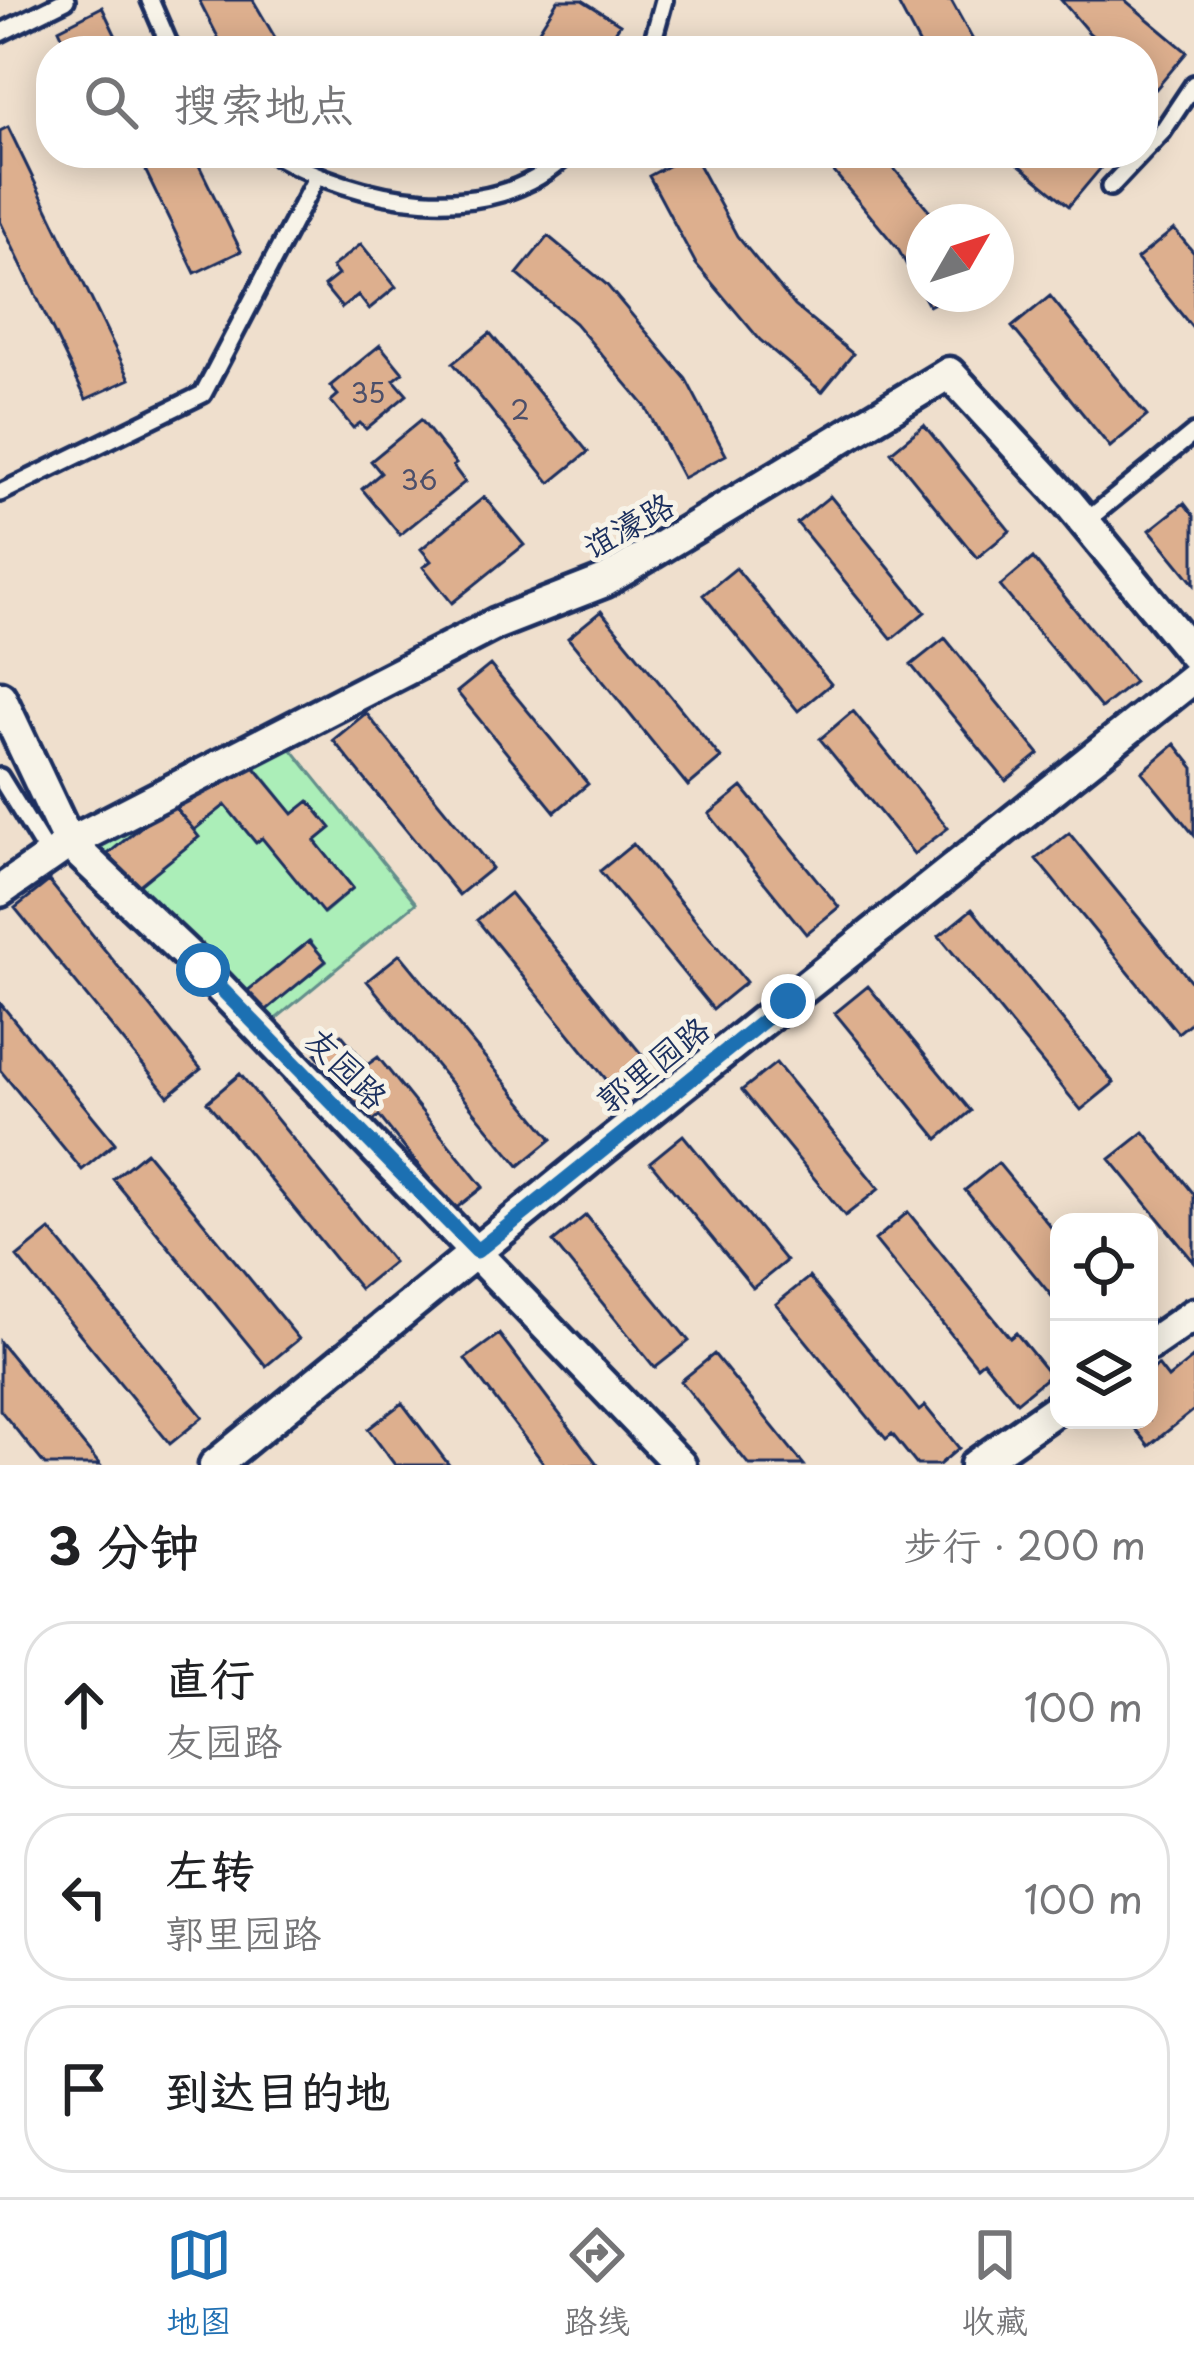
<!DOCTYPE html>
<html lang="zh">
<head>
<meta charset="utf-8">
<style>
	:root { --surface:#fff; --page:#f2f2f2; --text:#202124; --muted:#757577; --line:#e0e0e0; --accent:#1f6fb2 }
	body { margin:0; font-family:"Playpen Sans","LXGW WenKai TC",sans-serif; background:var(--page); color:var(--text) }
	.controls { position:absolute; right:36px; bottom:36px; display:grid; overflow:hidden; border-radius:24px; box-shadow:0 6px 30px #0003 }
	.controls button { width:108px; height:108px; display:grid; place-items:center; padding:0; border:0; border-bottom:3px solid var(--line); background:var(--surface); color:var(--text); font:60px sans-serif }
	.compass { position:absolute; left:906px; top:204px; width:108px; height:108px; border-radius:50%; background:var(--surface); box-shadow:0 6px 30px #0003; rotate:51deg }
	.stop { position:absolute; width:36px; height:36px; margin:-27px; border:9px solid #1f6fb2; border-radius:50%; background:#fff }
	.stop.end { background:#1f6fb2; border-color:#fff; box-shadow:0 3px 12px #0008 }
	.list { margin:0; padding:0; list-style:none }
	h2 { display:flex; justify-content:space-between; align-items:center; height:156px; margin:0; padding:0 48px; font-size:51px }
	h2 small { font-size:39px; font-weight:400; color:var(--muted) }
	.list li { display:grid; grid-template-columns:78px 1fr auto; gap:36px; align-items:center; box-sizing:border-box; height:168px; margin:0 24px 24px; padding:0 24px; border:3px solid var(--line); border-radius:48px }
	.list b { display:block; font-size:45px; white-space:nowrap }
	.list p { margin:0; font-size:39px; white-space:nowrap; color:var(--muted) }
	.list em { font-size:39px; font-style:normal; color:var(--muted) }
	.icon { flex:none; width:66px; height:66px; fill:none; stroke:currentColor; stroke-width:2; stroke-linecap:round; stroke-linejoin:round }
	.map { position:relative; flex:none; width:1194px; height:1465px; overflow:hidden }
	.search { position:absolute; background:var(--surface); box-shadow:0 6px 30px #0003; left:36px; right:36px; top:36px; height:132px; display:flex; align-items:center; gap:30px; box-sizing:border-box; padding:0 42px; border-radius:48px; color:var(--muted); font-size:45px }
	.sheet { height:732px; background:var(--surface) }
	nav { display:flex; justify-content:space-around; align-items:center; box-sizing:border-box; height:168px; border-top:3px solid var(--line); background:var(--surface); font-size:33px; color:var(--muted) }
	nav a { display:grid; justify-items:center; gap:6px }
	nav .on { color:var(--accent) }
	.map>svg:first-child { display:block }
	.green { fill:#abeeb8; stroke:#638e8b; stroke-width:3; fill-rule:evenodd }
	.building { fill:#ddaf8e; stroke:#1b2f5e; stroke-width:3 }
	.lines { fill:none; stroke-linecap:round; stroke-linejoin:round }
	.service-casing { stroke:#1b2f5e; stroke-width:24 }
	.minor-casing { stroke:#1b2f5e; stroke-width:39 }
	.service { stroke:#f7f3e8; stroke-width:15 }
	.minor { stroke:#f7f3e8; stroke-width:30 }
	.route { stroke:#1f6fb2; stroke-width:15 }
	.labels { text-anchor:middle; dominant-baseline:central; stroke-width:10; stroke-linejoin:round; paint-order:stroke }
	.number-label { font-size:27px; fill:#4c4f6a }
	.street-label { font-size:33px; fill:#1b2f5e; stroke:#f7f3e8 }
</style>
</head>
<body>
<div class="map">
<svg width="1194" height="1465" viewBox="0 0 1194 1465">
	<rect width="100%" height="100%" fill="#efdfcd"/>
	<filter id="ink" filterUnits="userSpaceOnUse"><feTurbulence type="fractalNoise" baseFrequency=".00833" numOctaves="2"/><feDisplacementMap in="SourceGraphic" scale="24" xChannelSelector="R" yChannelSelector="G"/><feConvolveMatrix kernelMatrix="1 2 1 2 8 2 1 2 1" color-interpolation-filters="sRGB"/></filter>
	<g filter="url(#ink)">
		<path class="green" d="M280,735L416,903L266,1027L78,832ZM247,757L293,814L309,802L330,828L315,841L353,888L324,913L262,838L255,842L225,805L194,830L198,837L135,888L108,854L170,803ZM310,941L326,962L262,1012L247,992Z"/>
		<path class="building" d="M199,0H253L283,51H225Z
			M558,0H582L620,24L603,51H552L545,47L551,38L539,30Z
			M896,0H951L979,51H923Z
			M1061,0H1125L1187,52L1156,89L1143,78V51H1111L1089,33Z
			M102,7L123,51H69L59,29Z
			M8,127L130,379L86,399L0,221V131Z
			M137,153H193L241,251L195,273Z
			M692,153L737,236L795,306L853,354L822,392L760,340L696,264L649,176Z
			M813,153H881L939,222H924V294H952L929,306L898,249L830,167Z
			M1005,153H1081L1100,169L1069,206Z
			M1174,229L1194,253V330L1137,259Z
			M548,236L606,284L686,379L726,455L683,478L645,406L575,323L517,274Z
			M361,244L396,287L369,309L358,295L342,308L324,286L338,275L332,267Z
			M1050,296L1147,416L1110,447L1012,327Z
			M490,333L588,452L550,483L453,363Z
			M380,345L403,373L394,380L407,395L366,429L360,423L353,428L331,401L338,395L330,386Z
			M421,420L456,464L453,466L465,482L400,535L362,489L381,473L371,461Z
			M924,425L1010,531L977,558L891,452Z
			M830,496L925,612L892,639L797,523Z
			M484,497L524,545L452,603L423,567L431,561L421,549Z
			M1184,503L1194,516V584L1150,530Z
			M1033,558L1134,682L1101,708L1000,586Z
			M736,568L831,684L798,711L703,595Z
			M601,611L721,758L688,786L568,638Z
			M945,638L1039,754L1006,781L911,665Z
			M490,665L588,784L555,812L457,692Z
			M853,711L948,828L914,854L820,739Z
			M366,713L492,868L459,895L333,740Z
			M1175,744L1194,768V835L1142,772Z
			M246,757L293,814L309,801L331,828L315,841L353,888L323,913L262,838L256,843L225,805L194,830L173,805Z
			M742,787L839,907L806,934L709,814Z
			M171,802L199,837L136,888L108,854Z
			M1069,833L1194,985V1020L1178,1033L1036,859Z
			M633,844L746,982L713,1009L600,871Z
			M49,881L201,1069L168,1096L15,908Z
			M510,893L647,1061L614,1089L477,920Z
			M972,909L1114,1083L1081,1110L939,936Z
			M309,941L326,961L263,1013L246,992Z
			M400,954L552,1139L519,1166L367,981Z
			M868,986L971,1111L938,1139L835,1013Z
			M0,1003L115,1143L82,1170L0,1070Z
			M341,1034L367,1065L378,1057L483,1187L454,1210L379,1116L371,1123L316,1054Z
			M776,1063L879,1189L845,1216L742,1090Z
			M240,1074L393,1262L360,1289L207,1102Z
			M1144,1132L1194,1194V1262L1110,1159Z
			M683,1135L786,1261L753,1288L650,1162Z
			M146,1152L299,1339L266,1366L113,1179Z
			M998,1163L1059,1237V1305L965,1190Z
			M908,1212L1010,1338L1016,1333L1050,1375L1017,1402L983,1361L977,1366L875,1240Z
			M586,1215L689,1341L655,1368L553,1242Z
			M50,1230L203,1417L170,1444L17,1257Z
			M809,1277L919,1411L925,1406L959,1448L939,1465H917L892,1434L886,1439L776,1304Z
			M499,1334L598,1465H545L465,1359Z
			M0,1342L100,1465H45L0,1410Z
			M714,1354L804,1465H749L681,1381Z
			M1194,1357V1410L1149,1446L1128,1420H1149V1373L1158,1365L1168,1378Z
			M402,1403L449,1465H395L368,1429Z"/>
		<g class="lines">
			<g class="service-casing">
				<path id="service" d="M150,0L172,51
					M0,33L66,0
					M650,51L664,0
					M1143,152L1162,132L1194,84
					M271,153C358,202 490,231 569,153
					M1110,187L1142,153
					M0,493L203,394L316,178
					M1085,522L1194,433
					M0,777L48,855"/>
			</g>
			<g class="minor-casing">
				<path id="minor" d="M0,697L69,843L203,970L680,1465
					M0,891L69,843L495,624L605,581L949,373L1069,503L1194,655
					M1149,1345L1194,1314
					M215,1465L592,1157L1194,677
					M976,1465L1059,1407"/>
			</g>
			<use href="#service" class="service"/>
			<use href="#minor" class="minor"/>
		</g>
	</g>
	<g class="lines" filter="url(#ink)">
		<path class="route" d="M203,970L477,1251L788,1001"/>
	</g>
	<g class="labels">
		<g class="number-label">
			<text x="368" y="391">35</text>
			<text x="520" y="408">2</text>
			<text x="419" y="478">36</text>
		</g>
		<g class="street-label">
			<text transform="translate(627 524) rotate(-29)">谊濠路</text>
			<text transform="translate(652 1063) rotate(-38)">郭里园路</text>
			<text transform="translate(348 1067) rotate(45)">友园路</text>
		</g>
	</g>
</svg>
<div class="controls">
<button><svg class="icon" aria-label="locate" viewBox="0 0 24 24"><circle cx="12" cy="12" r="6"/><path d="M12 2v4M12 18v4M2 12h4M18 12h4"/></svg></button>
<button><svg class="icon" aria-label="layers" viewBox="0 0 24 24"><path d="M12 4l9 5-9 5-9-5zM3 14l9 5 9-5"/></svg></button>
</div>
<svg class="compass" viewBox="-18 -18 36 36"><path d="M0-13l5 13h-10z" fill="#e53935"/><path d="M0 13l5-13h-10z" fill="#757577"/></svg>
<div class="stop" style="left:203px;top:970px"></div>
<div class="stop end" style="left:788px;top:1001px"></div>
<div class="search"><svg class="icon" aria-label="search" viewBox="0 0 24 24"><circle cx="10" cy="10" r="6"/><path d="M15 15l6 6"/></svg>搜索地点</div>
</div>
<section class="sheet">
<h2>3 分钟<small>步行 · 200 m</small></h2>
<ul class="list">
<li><svg class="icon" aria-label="ahead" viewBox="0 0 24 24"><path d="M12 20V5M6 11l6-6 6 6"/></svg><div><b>直行</b><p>友园路</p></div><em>100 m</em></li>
<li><svg class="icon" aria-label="left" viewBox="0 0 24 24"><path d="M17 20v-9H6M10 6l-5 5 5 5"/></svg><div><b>左转</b><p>郭里园路</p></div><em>100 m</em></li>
<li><svg class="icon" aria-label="arrive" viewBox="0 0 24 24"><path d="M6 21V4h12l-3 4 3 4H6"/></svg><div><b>到达目的地</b></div></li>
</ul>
</section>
<nav>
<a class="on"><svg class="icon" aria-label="map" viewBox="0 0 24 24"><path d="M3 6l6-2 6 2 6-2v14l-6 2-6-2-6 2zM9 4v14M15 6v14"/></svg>地图</a>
<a><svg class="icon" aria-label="directions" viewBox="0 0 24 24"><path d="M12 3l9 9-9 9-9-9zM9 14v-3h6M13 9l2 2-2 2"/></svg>路线</a>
<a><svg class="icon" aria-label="saved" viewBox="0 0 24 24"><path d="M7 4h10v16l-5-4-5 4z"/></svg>收藏</a>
</nav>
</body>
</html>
